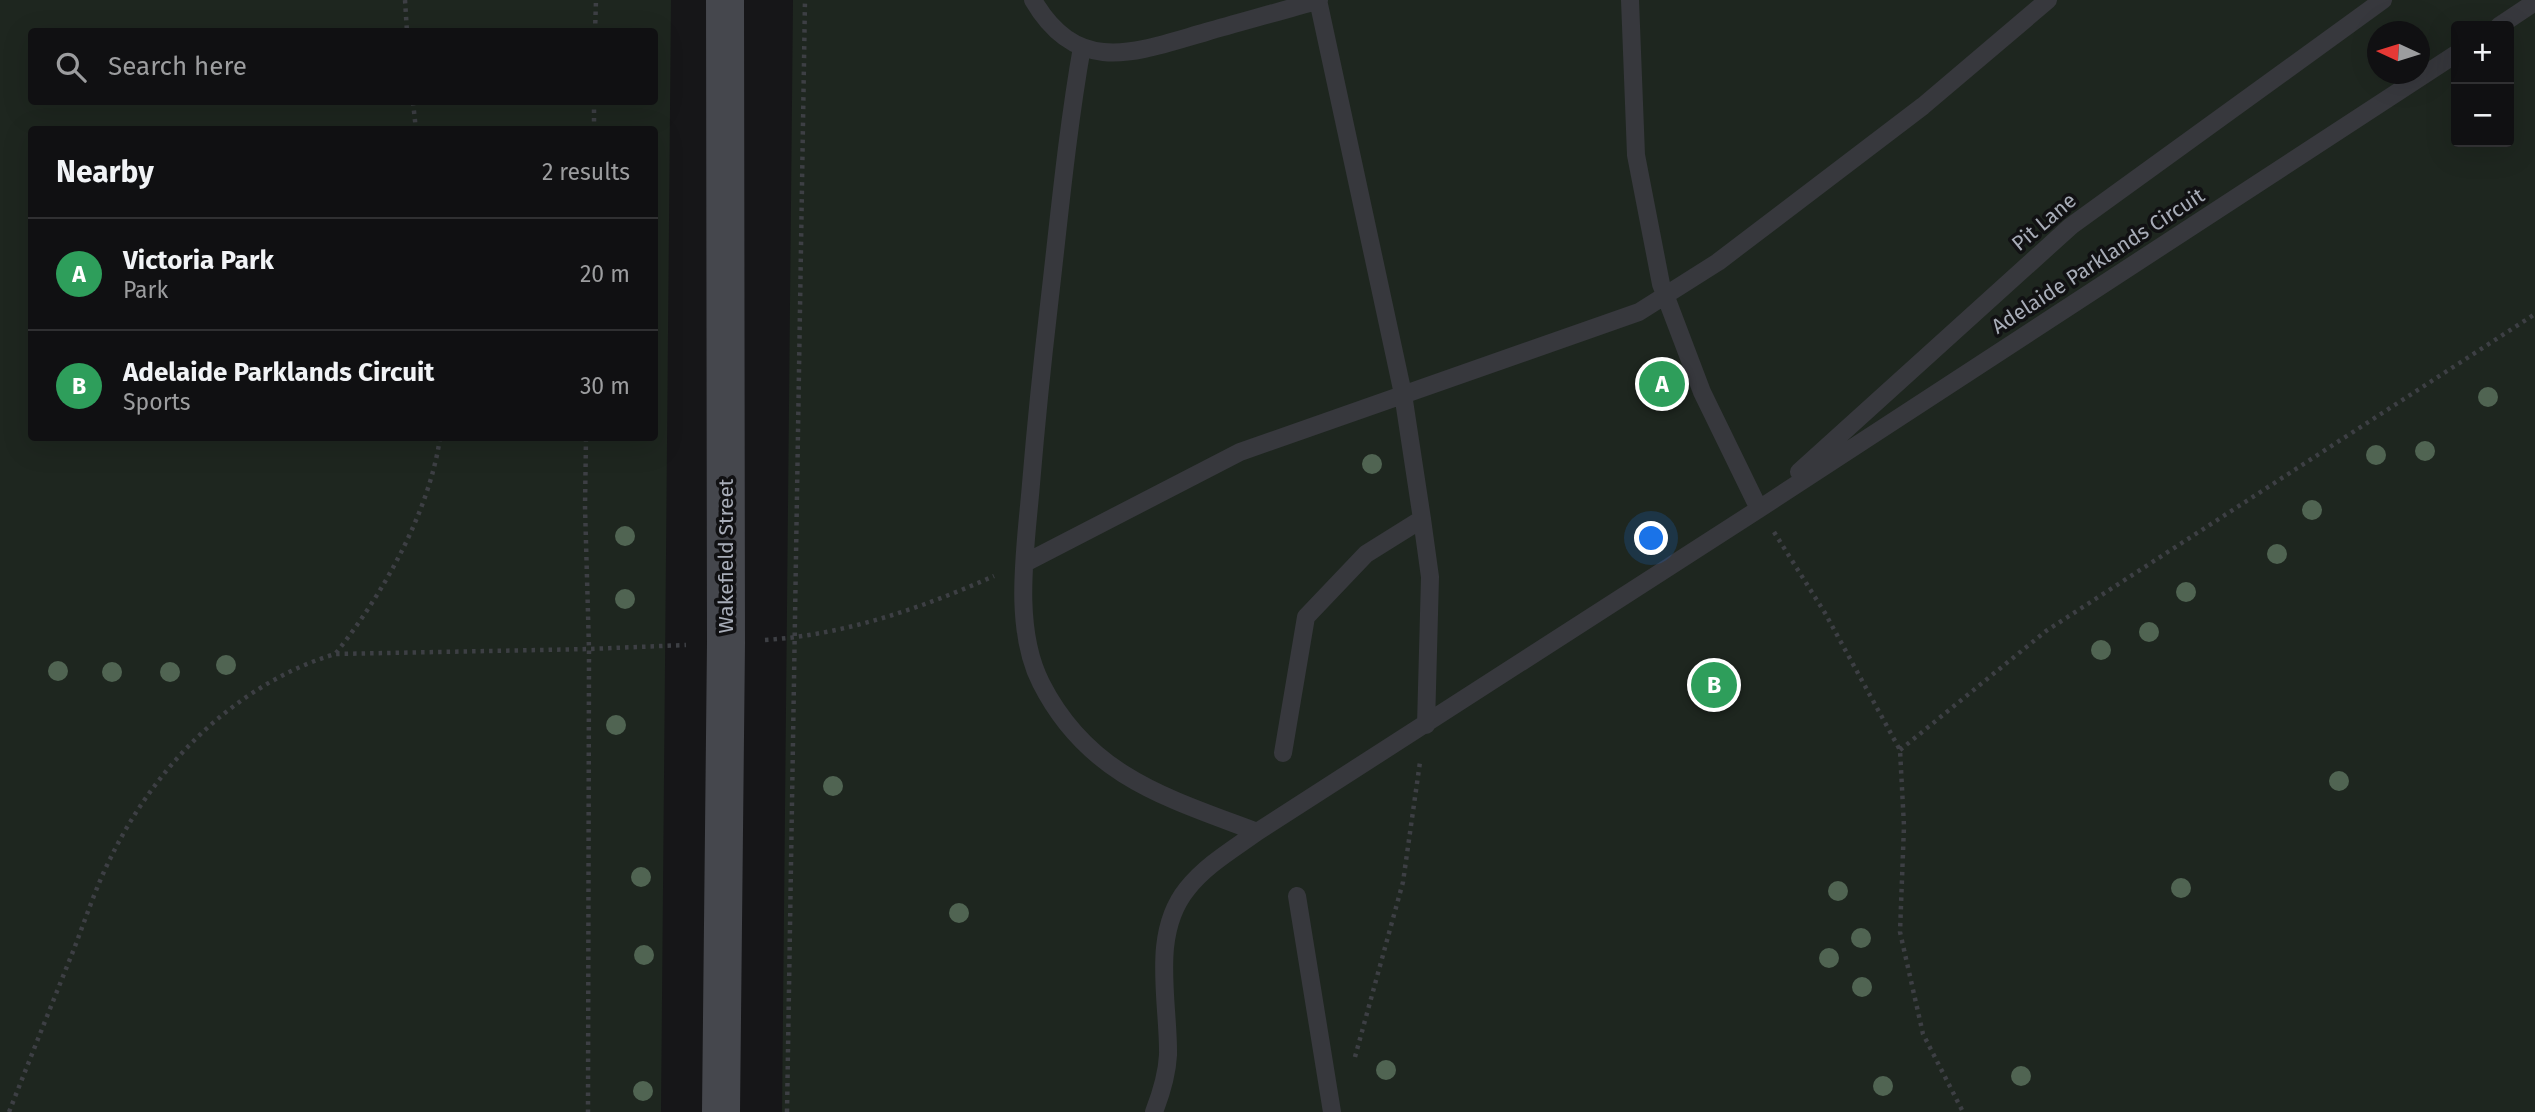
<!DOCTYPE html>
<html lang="en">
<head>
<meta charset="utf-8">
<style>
	:root { --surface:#101012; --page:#1e1e20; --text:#f1f3f6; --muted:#9c9d9f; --line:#303032; --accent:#f2b134 }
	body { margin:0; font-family:"Fira Sans",sans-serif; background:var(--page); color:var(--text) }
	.controls { position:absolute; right:21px; top:21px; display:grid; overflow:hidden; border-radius:7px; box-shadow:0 7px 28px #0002 }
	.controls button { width:63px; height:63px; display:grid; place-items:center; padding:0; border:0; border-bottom:2px solid var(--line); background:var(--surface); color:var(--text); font:35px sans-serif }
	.compass { position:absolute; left:2367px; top:21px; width:63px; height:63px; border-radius:50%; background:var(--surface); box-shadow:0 7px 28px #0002; rotate:274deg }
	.you { position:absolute; left:1652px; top:539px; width:24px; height:24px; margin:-18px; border:5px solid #fff; border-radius:50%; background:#1a73e8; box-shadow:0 0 0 10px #1a73e833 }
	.badge { display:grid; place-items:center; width:46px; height:46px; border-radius:50%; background:var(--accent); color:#fff; font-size:23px; font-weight:700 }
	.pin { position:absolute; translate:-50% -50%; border:4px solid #fff; box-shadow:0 2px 7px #0006 }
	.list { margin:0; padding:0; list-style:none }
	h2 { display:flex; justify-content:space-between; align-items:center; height:91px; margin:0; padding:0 28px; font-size:30px }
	h2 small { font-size:23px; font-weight:400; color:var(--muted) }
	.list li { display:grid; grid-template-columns:46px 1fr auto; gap:21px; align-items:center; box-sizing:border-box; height:112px; padding:0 28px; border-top:2px solid var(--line) }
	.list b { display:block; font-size:26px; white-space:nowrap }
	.list p { margin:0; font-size:23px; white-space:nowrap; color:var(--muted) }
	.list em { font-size:23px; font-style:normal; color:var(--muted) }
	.icon { flex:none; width:38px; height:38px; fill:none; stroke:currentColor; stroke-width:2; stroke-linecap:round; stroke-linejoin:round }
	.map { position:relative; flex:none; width:2535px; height:1112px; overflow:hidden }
	.search { position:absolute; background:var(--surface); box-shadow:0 7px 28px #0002; left:28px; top:28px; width:630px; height:77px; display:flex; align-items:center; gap:18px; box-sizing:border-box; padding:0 24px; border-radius:7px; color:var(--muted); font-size:26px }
	.panel { position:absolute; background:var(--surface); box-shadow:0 7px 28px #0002; left:28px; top:126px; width:630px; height:315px; border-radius:7px }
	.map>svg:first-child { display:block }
	.green { fill:#1e261f; fill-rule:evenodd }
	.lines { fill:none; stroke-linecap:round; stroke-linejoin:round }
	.path { stroke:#3d3f44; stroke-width:4.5; stroke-dasharray:3.5 5; stroke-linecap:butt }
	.lane { stroke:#37383d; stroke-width:18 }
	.secondary { stroke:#45474d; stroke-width:38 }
	.tree { fill:#506452 }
	.labels { text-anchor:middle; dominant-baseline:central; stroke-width:7; stroke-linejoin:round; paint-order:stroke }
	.street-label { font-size:21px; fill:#a8adb8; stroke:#111113 }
</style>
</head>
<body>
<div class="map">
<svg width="2535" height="1112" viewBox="0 0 2535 1112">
	<rect width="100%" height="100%" fill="#161618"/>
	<path class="green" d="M0,0H671L661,1112H0ZM32,32H654V102H32ZM32,130H654V438H32Z
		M793,0H2535V1112H782ZM2456,26H2509V142H2456ZM2378,32H2420V74H2378Z"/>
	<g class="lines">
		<path class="path" d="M405,0L407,32
			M595,32L596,0
			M413,102L416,130
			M594,130V102
			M586,438L585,507L589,649L588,1112
			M1774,532L1825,613L1900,750L1904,826L1900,932L1923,1034L1963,1112
			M765,640C844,635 922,608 994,576
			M336,653C383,594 429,513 440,438
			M1900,750L2046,631L2535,314
			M1355,1057L1403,882L1420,762
			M9,1112C30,1059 51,1006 72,954C85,921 96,886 112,855C157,764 236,684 335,654L589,649L686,645
			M787,1112L805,0"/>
		<path class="lane" d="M1033,0C1078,77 1136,52 1206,32C1244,21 1282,11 1319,0
			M1318,0L1403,394L1422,519L1430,577L1426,725
			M1630,0L1636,155L1661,284L1702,392L1759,509
			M2499,26L2535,2
			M1082,47C1067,132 1059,219 1049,305C1042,365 1036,424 1031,484C1026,546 1012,626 1041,683C1088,776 1167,798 1257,832
			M1799,472L2071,226L2383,0
			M1025,563L1240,452L1639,312L1718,262L1923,106L2048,0
			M1283,753L1306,617L1366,554L1422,519
			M1297,896L1332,1112
			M1154,1112C1161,1094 1167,1075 1168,1055C1169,1002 1150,935 1187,889C1206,865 1232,850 1257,832L1759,509L2456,54"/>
		<path class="secondary" d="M721,1112L726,643L725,0"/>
	</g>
	<g class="tree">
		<circle cx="2488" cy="397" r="10"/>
		<circle cx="2425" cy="451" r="10"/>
		<circle cx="2376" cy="455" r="10"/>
		<circle cx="1372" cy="464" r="10"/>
		<circle cx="2312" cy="510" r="10"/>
		<circle cx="625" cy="536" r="10"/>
		<circle cx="2277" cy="554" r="10"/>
		<circle cx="2186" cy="592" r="10"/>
		<circle cx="625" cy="599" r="10"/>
		<circle cx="2149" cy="632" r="10"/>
		<circle cx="2101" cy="650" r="10"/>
		<circle cx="226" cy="665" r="10"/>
		<circle cx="58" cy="671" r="10"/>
		<circle cx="112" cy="672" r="10"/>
		<circle cx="170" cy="672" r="10"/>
		<circle cx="616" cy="725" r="10"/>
		<circle cx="2339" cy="781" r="10"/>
		<circle cx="833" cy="786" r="10"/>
		<circle cx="641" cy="877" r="10"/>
		<circle cx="2181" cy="888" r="10"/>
		<circle cx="1838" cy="891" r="10"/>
		<circle cx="959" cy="913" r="10"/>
		<circle cx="1861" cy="938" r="10"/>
		<circle cx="644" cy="955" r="10"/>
		<circle cx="1829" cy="958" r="10"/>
		<circle cx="1862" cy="987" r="10"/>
		<circle cx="1386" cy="1070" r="10"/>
		<circle cx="2021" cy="1076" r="10"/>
		<circle cx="1883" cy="1086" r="10"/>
		<circle cx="643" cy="1091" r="10"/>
	</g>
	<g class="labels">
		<g class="street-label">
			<text transform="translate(2044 222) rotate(-40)">Pit Lane</text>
			<text transform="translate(2098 261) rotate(-33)">Adelaide Parklands Circuit</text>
			<text transform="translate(726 556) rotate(-90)">Wakefield Street</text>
		</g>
	</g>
</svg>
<div class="controls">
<button>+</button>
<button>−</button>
</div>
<svg class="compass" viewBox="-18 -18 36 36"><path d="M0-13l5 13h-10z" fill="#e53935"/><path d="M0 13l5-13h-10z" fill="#9c9d9f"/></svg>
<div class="you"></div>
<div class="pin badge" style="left:1662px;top:384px;background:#2e9e5b">A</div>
<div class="pin badge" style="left:1714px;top:685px;background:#2e9e5b">B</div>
<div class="search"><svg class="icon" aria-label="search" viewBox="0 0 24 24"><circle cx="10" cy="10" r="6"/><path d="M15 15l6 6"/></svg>Search here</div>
<section class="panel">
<h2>Nearby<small>2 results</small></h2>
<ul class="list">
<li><span class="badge" style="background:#2e9e5b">A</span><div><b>Victoria Park</b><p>Park</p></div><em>20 m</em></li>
<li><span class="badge" style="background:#2e9e5b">B</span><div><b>Adelaide Parklands Circuit</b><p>Sports</p></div><em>30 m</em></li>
</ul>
</section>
</div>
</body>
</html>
